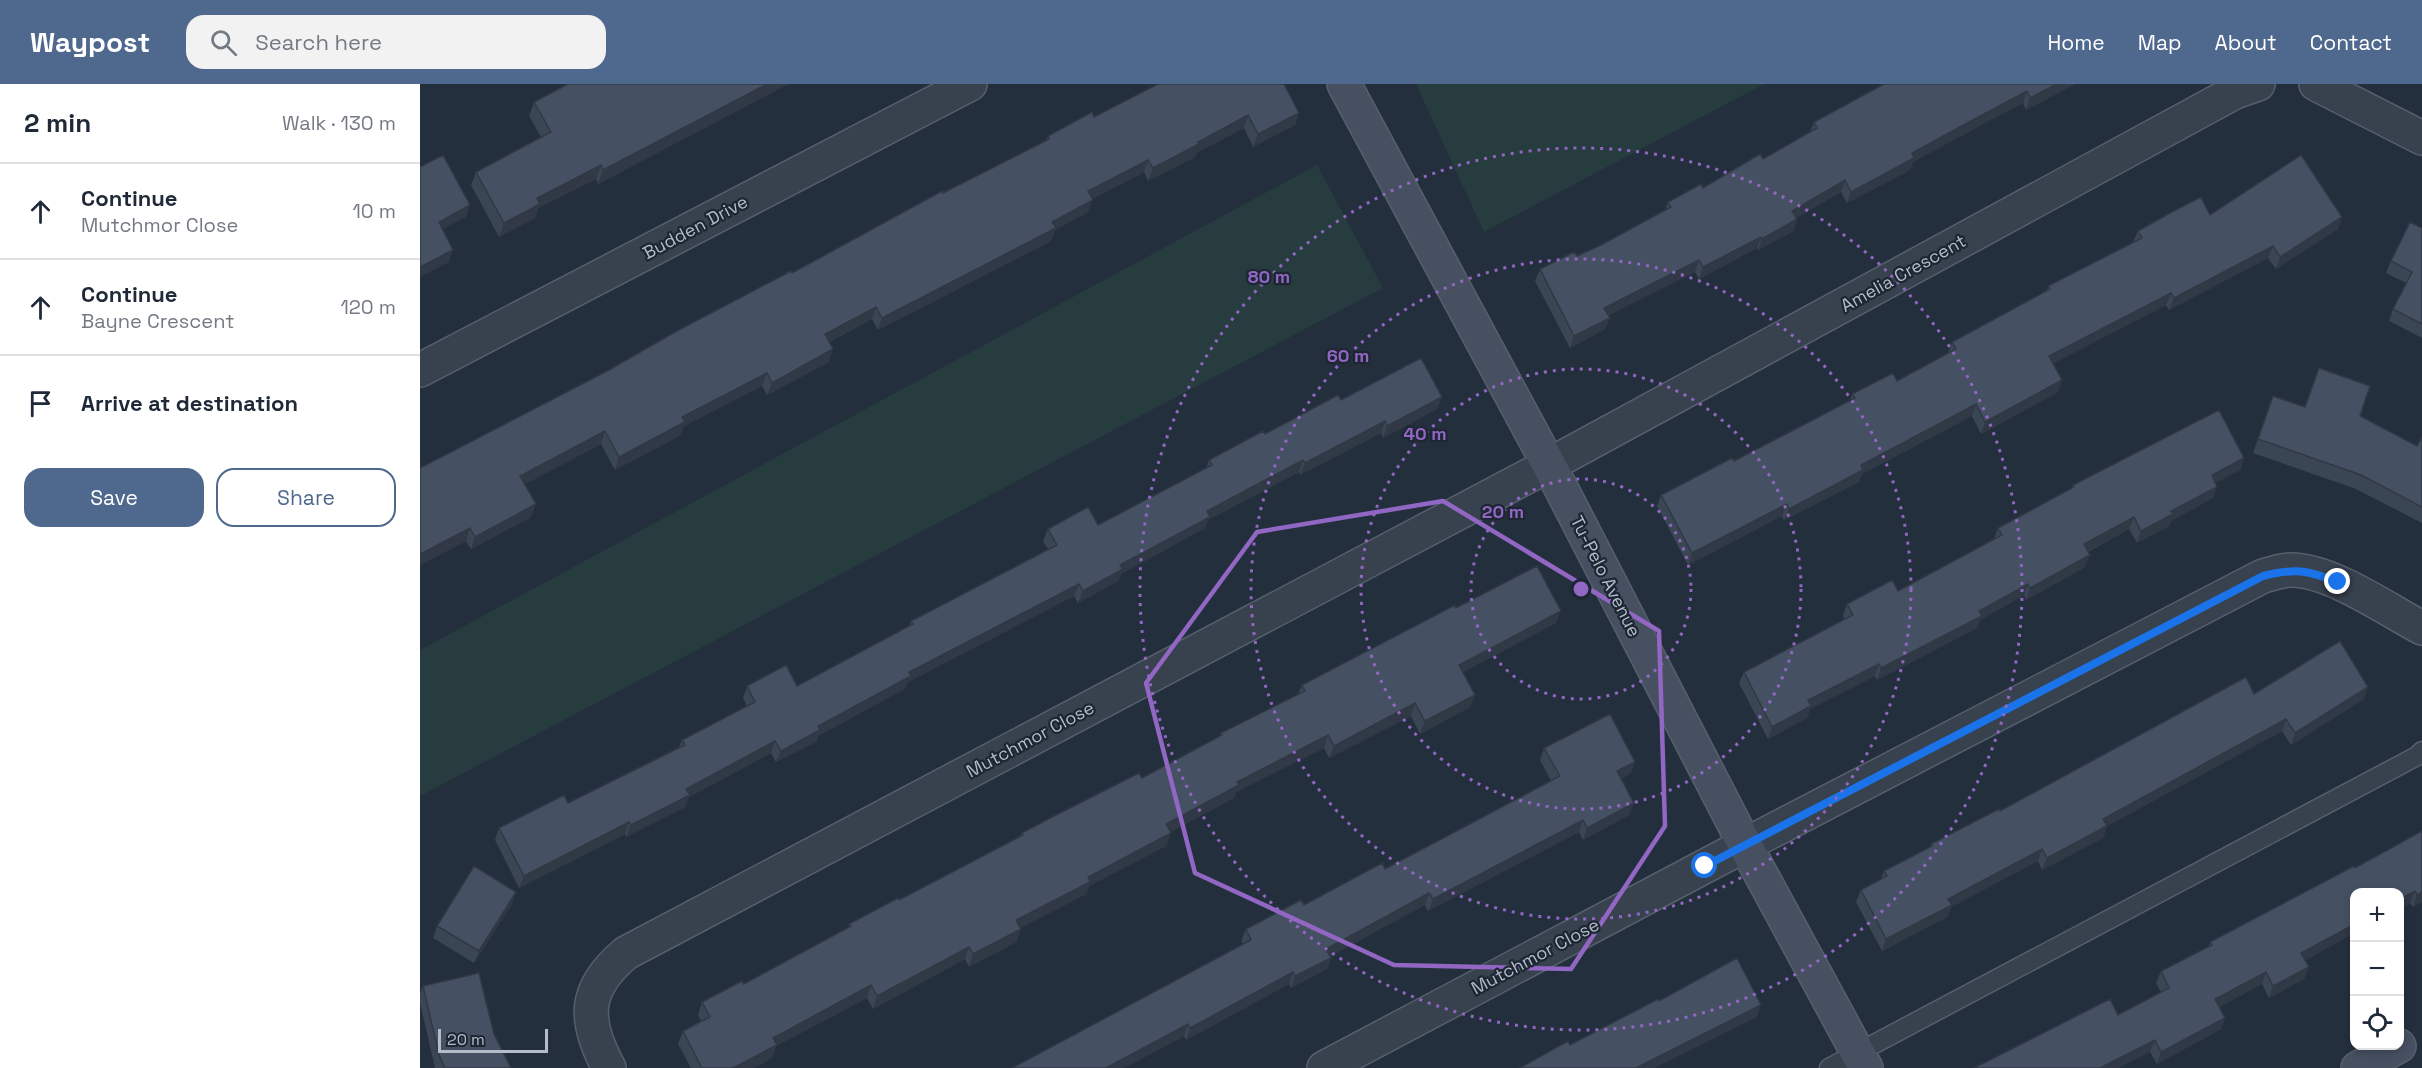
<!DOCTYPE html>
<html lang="en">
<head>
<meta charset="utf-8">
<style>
	:root { --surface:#fff; --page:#f2f2f3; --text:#1f2937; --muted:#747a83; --line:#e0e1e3; --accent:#4f688e }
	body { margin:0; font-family:"Space Grotesk",sans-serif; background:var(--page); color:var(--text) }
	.controls { position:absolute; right:18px; bottom:18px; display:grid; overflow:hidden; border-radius:12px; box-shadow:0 3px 9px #0003 }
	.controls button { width:54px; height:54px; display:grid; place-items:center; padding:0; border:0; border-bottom:2px solid var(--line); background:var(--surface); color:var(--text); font:30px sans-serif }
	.scale { position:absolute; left:18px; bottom:15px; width:110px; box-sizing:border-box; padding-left:6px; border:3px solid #b4bcc9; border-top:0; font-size:16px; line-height:21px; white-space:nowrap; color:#b4bcc9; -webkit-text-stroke:4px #1d2633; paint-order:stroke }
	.stop { position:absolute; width:18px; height:18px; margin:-14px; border:4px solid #1a73e8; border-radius:50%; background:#fff }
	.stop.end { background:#1a73e8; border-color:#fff; box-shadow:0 2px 6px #0008 }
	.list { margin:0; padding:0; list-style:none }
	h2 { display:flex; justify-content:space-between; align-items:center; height:78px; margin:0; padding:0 24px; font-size:26px }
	h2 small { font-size:20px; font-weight:400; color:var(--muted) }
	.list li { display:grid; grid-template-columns:39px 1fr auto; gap:18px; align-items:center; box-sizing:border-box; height:96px; padding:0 24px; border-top:2px solid var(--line) }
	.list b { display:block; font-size:22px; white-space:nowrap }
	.list p { margin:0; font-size:20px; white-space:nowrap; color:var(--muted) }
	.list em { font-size:20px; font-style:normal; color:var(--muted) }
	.actions { display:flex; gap:12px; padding:18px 24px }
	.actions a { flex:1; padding:14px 0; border:2px solid var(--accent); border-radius:18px; text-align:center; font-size:21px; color:var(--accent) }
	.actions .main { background:var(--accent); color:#fff }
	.icon { flex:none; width:33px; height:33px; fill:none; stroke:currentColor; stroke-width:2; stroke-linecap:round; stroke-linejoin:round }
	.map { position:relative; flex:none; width:2002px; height:984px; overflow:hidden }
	header { display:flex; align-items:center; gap:36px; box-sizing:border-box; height:84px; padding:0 30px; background:var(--accent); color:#fff }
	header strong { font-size:28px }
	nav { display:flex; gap:33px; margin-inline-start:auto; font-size:21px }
	.search { width:420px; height:54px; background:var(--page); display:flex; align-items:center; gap:15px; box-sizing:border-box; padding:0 21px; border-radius:18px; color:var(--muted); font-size:22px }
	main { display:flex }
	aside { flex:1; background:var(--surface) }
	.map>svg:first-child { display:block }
	.green { fill:#263c3f }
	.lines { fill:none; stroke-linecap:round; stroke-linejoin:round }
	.lane-casing { stroke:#565f6c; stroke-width:21 }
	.street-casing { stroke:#565f6c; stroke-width:36 }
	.secondary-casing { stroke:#565f6c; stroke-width:36 }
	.lane { stroke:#38414e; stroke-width:18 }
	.street { stroke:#38414e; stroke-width:33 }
	.secondary { stroke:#465061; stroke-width:33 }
	.wall { fill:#3b4654 }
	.shaded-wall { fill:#303945 }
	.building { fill:#455162; stroke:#303945; stroke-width:1.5 }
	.route { stroke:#1a73e8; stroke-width:8 }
	.marked { fill:none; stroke:#9266c3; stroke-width:4.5; stroke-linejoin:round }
	.ring { fill:none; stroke:#9266c3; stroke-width:3; stroke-dasharray:3 6 }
	.labels { text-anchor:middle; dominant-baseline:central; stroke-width:4.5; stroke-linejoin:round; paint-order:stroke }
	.street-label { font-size:18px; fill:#b4bcc9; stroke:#1d2633 }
	.centre { fill:#9266c3; stroke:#1d2633; stroke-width:3 }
	.ring-label { font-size:18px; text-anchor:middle; font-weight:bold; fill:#9266c3; stroke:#1d2633; stroke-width:4.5; stroke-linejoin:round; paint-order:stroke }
</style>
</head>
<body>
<header>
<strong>Waypost</strong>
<div class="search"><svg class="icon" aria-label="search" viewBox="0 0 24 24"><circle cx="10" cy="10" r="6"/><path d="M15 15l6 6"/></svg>Search here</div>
<nav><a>Home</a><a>Map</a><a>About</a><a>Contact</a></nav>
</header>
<main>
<aside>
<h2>2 min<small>Walk · 130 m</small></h2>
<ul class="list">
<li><svg class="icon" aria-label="ahead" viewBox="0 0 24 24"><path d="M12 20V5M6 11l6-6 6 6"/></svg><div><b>Continue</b><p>Mutchmor Close</p></div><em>10 m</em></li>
<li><svg class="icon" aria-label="ahead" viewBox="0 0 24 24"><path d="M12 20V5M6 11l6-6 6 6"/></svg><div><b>Continue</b><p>Bayne Crescent</p></div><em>120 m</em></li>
<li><svg class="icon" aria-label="arrive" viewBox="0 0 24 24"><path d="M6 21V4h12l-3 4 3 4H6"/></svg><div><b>Arrive at destination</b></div></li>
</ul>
<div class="actions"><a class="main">Save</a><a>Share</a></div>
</aside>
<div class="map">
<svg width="2002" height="984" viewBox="0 0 2002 984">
	<rect width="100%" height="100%" fill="#242f3e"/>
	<path class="green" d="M996,0H1344L1064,148Z
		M897,81L963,204L0,712V566Z"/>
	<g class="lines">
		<g class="lane-casing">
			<path id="lane" d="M1409,984L1997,672L2002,667"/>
		</g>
		<g class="street-casing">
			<path id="street" d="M1896,0L2002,54
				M0,286L550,0
				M189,984C163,936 163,905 206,869L1129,381L1815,8L1838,0
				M904,984L1325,761L1843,492C1852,490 1862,486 1871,486C1911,486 1966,525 2002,544"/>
		</g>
		<g class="secondary-casing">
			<path id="secondary" d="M924,0L1129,381L1325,761L1446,984
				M1938,984L1979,962"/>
		</g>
		<use href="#lane" class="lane"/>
		<use href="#street" class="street"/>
		<use href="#secondary" class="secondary"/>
	</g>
	<path class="wall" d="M368,0L178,100L176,95L118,124L115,134L79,153L51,101L56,88L121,53L109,32L114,18Z
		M1464,0H1655L1606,26L1603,19L1544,49L1493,78L1490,86L1427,119L1421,108L1376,134L1377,135L1373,147L1338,166L1337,164L1279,195L1275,188L1188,231L1190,234L1185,245L1150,264L1115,197L1120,185L1157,172L1181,161L1245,126L1248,118L1283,104L1343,75L1390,48L1394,38Z
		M879,29L875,41L833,63L824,44L776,69L775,73L728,97L724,88L672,115L668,128L635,146L631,157L458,246L452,235L409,258V278L347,311L342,302L264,342L261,351L195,386L181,360L105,400L111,433L51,465L46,457L0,481L189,286L372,189L626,56L628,52L674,33Z
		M1790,131L1918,145L1856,185L1848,174L1749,226L1746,221L1633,279L1638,308L1561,350L1552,332L1442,390L1439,398L1364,436L1362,432L1268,481L1237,422L1241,411L1314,377L1430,317L1432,310L1477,297L1528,269L1532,258L1627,207L1628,202L1713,158L1718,147Z
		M2002,144V254L1969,237L1973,225L1986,199L1966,189L1971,177Z
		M1853,312L1997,362L2002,353V439L1936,405L1833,369Z
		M1022,313L1017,325L963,354L961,349L880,391L879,388L788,436L785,444L701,490L698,497L658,519L654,512L488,598L486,604L398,652L396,658L356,678L351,669L269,713L265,723L206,753L205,750L99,804L75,756L79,744L148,719L259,663L262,656L327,622L323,614L327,602H377L489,542L491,537L628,465L623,457L628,445L678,441L786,384L789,376L921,316Z
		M1824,374L1820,386L1795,399L1797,403L1793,414L1751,437L1749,442L1717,459L1709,445L1668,468L1665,483L1606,516L1604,511L1560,536L1557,544L1457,596L1455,592L1390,625L1387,634L1348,655L1319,599L1324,588L1424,535L1423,531L1427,520L1478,507L1574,455L1578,444L1651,405L1653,401Z
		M1036,524L1136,539L1043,588L1055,611L1050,623L1000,650L991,632L909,674L904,664L816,708L814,714L750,748L751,749L746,762L669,802L666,810L600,844L601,845L596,858L549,883L545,875L453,925L447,914L356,962L352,974L333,984H271L258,960L263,947L281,937L278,931L282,918L324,900L428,844L429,840L479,816L600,752L602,749L722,694L800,652L801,649L878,610L882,601Z
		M1834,610L1944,615L1871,661L1862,647L1687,742L1683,754L1622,786L1618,777L1531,823L1527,833L1462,867L1436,818L1441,806L1461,795L1464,787L1510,764L1511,760L1580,727Z
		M1124,664L1211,689L1201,695L1214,719L1209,731L1163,756L1159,748L1008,827L1005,821L910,872L911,874L907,885L871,904L869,900L766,956L764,952L704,984L823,860L821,857L826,845L884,821L965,785L1131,697L1120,676Z
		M2002,747V818L1993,823L1990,819L1980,825V808H1935V849L1885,876L1889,883L1884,895L1849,914L1842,900L1799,923L1805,934L1801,945L1737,980L1730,968L1698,931L1741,908L1736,899L1741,887L1788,863L1790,858L1935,784Z
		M92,820L54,879L13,854L17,842Z
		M3,902L74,950L91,984H15L0,919V910Z"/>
	<path class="shaded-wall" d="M347,0H368L178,100L183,86Z
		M1637,0H1655L1606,26L1610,14Z
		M1607,7L1603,19L1493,78L1490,86L1427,119L1431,108L1492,69Z
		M879,29L875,41L833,63L838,50Z
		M828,31L824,44L776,69L775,73L728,97L733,84L778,58Z
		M728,76L724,88L663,119L668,107Z
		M181,81L176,95L118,124L115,134L79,153L84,139L117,114Z
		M1425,96L1421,108L1368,138L1372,127Z
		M673,116L668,128L635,146L631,157L458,246L462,234L632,138Z
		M50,121L46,133L14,150L19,138Z
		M1922,133L1918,145L1856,185L1860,173Z
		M1377,135L1373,147L1338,166L1342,155Z
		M1341,153L1337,164L1279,195L1283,183Z
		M1853,162L1848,174L1749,226L1754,214Z
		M33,166L29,178L0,193V183Z
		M1279,176L1275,188L1180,236L1184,224Z
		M1751,209L1746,221L1625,284L1629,272Z
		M456,223L452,235L400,262L405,250Z
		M1190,234L1185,245L1150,264L1154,252Z
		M413,265L409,278L347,311L352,299Z
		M347,289L342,302L264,342L261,351L195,386L199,373L262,333Z
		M1642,296L1638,308L1561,350L1565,338Z
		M1022,313L1017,325L963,354L967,342Z
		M1556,320L1552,332L1442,390L1439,398L1364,436L1369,425L1441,381Z
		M965,337L961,349L880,391L885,379Z
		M185,347L181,360L96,405L100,392Z
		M1824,374L1820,386L1787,403L1792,391Z
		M883,376L879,388L788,436L785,444L701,490L698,497L658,519L663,507L700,481L787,427Z
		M1797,403L1793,414L1751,437L1749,442L1717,459L1721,447L1751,427Z
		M116,420L111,433L51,465L55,453Z
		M1367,420L1362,432L1268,481L1272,469Z
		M1714,433L1709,445L1659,472L1664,460Z
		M50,444L46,457L0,481V470Z
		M1670,471L1665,483L1606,516L1610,504Z
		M659,500L654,512L488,598L486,604L398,652L396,658L356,678L361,667L398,642L489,588Z
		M1608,500L1604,511L1560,536L1557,544L1457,596L1461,584Z
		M1141,527L1136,539L1034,593L1039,581Z
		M1459,580L1455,592L1390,625L1387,634L1348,655L1352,643L1388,616Z
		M1948,603L1944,615L1871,661L1875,649Z
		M1055,611L1050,623L1000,650L1005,637Z
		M995,619L991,632L909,674L914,662Z
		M1866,635L1862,647L1687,742L1683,754L1622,786L1627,774L1683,735Z
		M908,651L904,664L816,708L814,714L741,753L746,740L817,698Z
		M355,657L351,669L269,713L265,723L206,753L211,741L266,705Z
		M1215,678L1211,689L1192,699L1197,687Z
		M1214,719L1209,731L1163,756L1167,744Z
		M1163,736L1159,748L1008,827L1013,815Z
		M209,738L205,750L99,804L104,792Z
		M751,749L746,762L669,802L666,810L591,849L596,836L668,793Z
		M1622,765L1618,777L1531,823L1527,833L1462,867L1466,855L1528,815Z
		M1995,807L1990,819L1980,825V815Z
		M96,808L92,820L54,879L59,867Z
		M2002,808V818L1993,823L1997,811Z
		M1009,809L1005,821L902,877L906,865Z
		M1935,840V849L1877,881L1881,869Z
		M601,845L596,858L549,883L553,870Z
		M549,863L545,875L453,925L457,912Z
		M911,874L907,885L871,904L875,892Z
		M1889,883L1884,895L1849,914L1853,902Z
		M873,888L869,900L766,956L770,944Z
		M1846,888L1842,900L1791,927L1795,915Z
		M451,901L447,914L356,962L352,974L333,984H313L353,954Z
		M1341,921L1337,933L1235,984H1216Z
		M1805,934L1801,945L1737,980L1741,968Z
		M768,940L764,952L704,984H686Z
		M1735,956L1730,968L1699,984H1680Z"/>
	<path class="building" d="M148,0H347L183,86L181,81L117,114L120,120L84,139L56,88L131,48L114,18Z
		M738,0H864L879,29L838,50L828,31L778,58L779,60L733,84L728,76L668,107L673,116L632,138L636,144L462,234L456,223L405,250L413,265L352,299L347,289L262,333L265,338L199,373L185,347L100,392L116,420L55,453L50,444L0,470V384L189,286L255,248L371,187L372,189L522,107L523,109L629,55L628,52L672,28L674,33Z
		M1464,0H1637L1610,14L1607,7L1549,38L1492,69L1494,74L1431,108L1425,96L1372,127L1377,135L1342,155L1341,153L1283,183L1279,176L1184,224L1190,234L1154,252L1120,185L1154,168L1157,172L1181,161L1251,123L1248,118L1281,100L1283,104L1340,70L1343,75L1397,44L1394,38Z
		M23,71L50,121L19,138L33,166L0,183V83Z
		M1881,71L1922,133L1860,173L1853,162L1754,214L1751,209L1629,272L1642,296L1565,338L1556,320L1441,381L1443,386L1369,425L1367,420L1272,469L1241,411L1312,374L1314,377L1435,314L1432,310L1473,289L1477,297L1536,265L1532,258L1630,205L1628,202L1722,154L1718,147L1750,129L1781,113L1790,131Z
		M1990,138L2002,144V240L1973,225L1992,188L1971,177Z
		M1001,274L1022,313L967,342L965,337L885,379L883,376L787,427L790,433L700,481L703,485L663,507L659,500L489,588L491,592L398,642L400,646L361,667L355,657L266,705L270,711L211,741L209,738L104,792L79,744L144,711L148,719L265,661L262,656L335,618L327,602L366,581L377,602L493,540L491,537L637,461L628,445L668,423L678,441L792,381L789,376L843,347L845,350L918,311L921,316Z
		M1899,284L1950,302L1940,332L1997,362L2002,353V423L1941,391L1838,355L1853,312L1885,323Z
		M1799,326L1824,374L1792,391L1797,403L1751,427L1753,430L1721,447L1714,433L1664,460L1670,471L1610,504L1608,500L1559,527L1562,532L1461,584L1459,580L1388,616L1391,622L1352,643L1324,588L1433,531L1427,520L1472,496L1478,507L1582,451L1578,444L1654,403L1653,401Z
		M1117,482L1141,527L1039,581L1055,611L1005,637L995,619L914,662L908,651L817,698L819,701L746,740L751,749L668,793L670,798L596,836L601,845L553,870L549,863L457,912L451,901L353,954L357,961L313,984H282L263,947L290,933L282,918L322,897L324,900L431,842L429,840L478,814L479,816L603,751L602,749L636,731L719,689L722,694L802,651L801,649L885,607L882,601L1035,521L1036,524Z
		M1920,557L1948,603L1875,649L1866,635L1683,735L1687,742L1627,774L1622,765L1528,815L1532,821L1466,855L1441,806L1467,792L1464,787L1512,762L1511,760L1579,725L1580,727L1826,593L1834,610Z
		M1190,630L1215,678L1197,687L1214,719L1167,744L1163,736L1013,815L1009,809L906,865L911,874L875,892L873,888L770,944L768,940L686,984H592L831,856L826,845L881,816L884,821L962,779L965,785L1140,692L1124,664Z
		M2002,747V808L1997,811L1995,807L1980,815V808H1935V840L1881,869L1889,883L1853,902L1846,888L1795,915L1805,934L1741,968L1735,956L1680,984H1554L1690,915L1698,931L1749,904L1741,887L1792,861L1790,858L1934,782L1935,784Z
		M54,782L96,808L59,867L17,842Z
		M1317,874L1341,921L1216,984H1100L1148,957L1150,961L1238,915L1239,917Z
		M59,889L74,950L91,984H25L19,971L3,902Z"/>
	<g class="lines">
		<path class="route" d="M1285,782L1843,492C1876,484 1886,486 1918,498"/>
	</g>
	<path class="marked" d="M1023,417L1239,547L1245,742L1151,885L974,881L775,789L726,599L837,448Z"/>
	<g class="ring">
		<circle cx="1161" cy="505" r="110"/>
		<circle cx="1161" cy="505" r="220"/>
		<circle cx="1161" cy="505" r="330"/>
		<circle cx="1161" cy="505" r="441"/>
	</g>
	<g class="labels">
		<g class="street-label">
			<text transform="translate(275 143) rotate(-28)">Budden Drive</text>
			<text transform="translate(1483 189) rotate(-29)">Amelia Crescent</text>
			<text transform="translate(1186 492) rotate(63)">Tu-Pelo Avenue</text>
			<text transform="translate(610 655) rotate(-28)">Mutchmor Close</text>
			<text transform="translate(1115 872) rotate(-28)">Mutchmor Close</text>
		</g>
	</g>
	<circle cx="1161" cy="505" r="9" class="centre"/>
	<g class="ring-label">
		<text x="849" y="199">80 m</text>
		<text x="928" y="278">60 m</text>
		<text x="1005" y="356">40 m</text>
		<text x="1083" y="434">20 m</text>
	</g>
</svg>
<div class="controls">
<button>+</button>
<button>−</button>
<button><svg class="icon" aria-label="locate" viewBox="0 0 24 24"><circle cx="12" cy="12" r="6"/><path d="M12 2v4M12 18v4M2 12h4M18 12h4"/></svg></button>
</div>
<div class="scale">20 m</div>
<div class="stop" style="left:1285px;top:782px"></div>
<div class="stop end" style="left:1918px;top:498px"></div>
</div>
</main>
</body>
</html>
